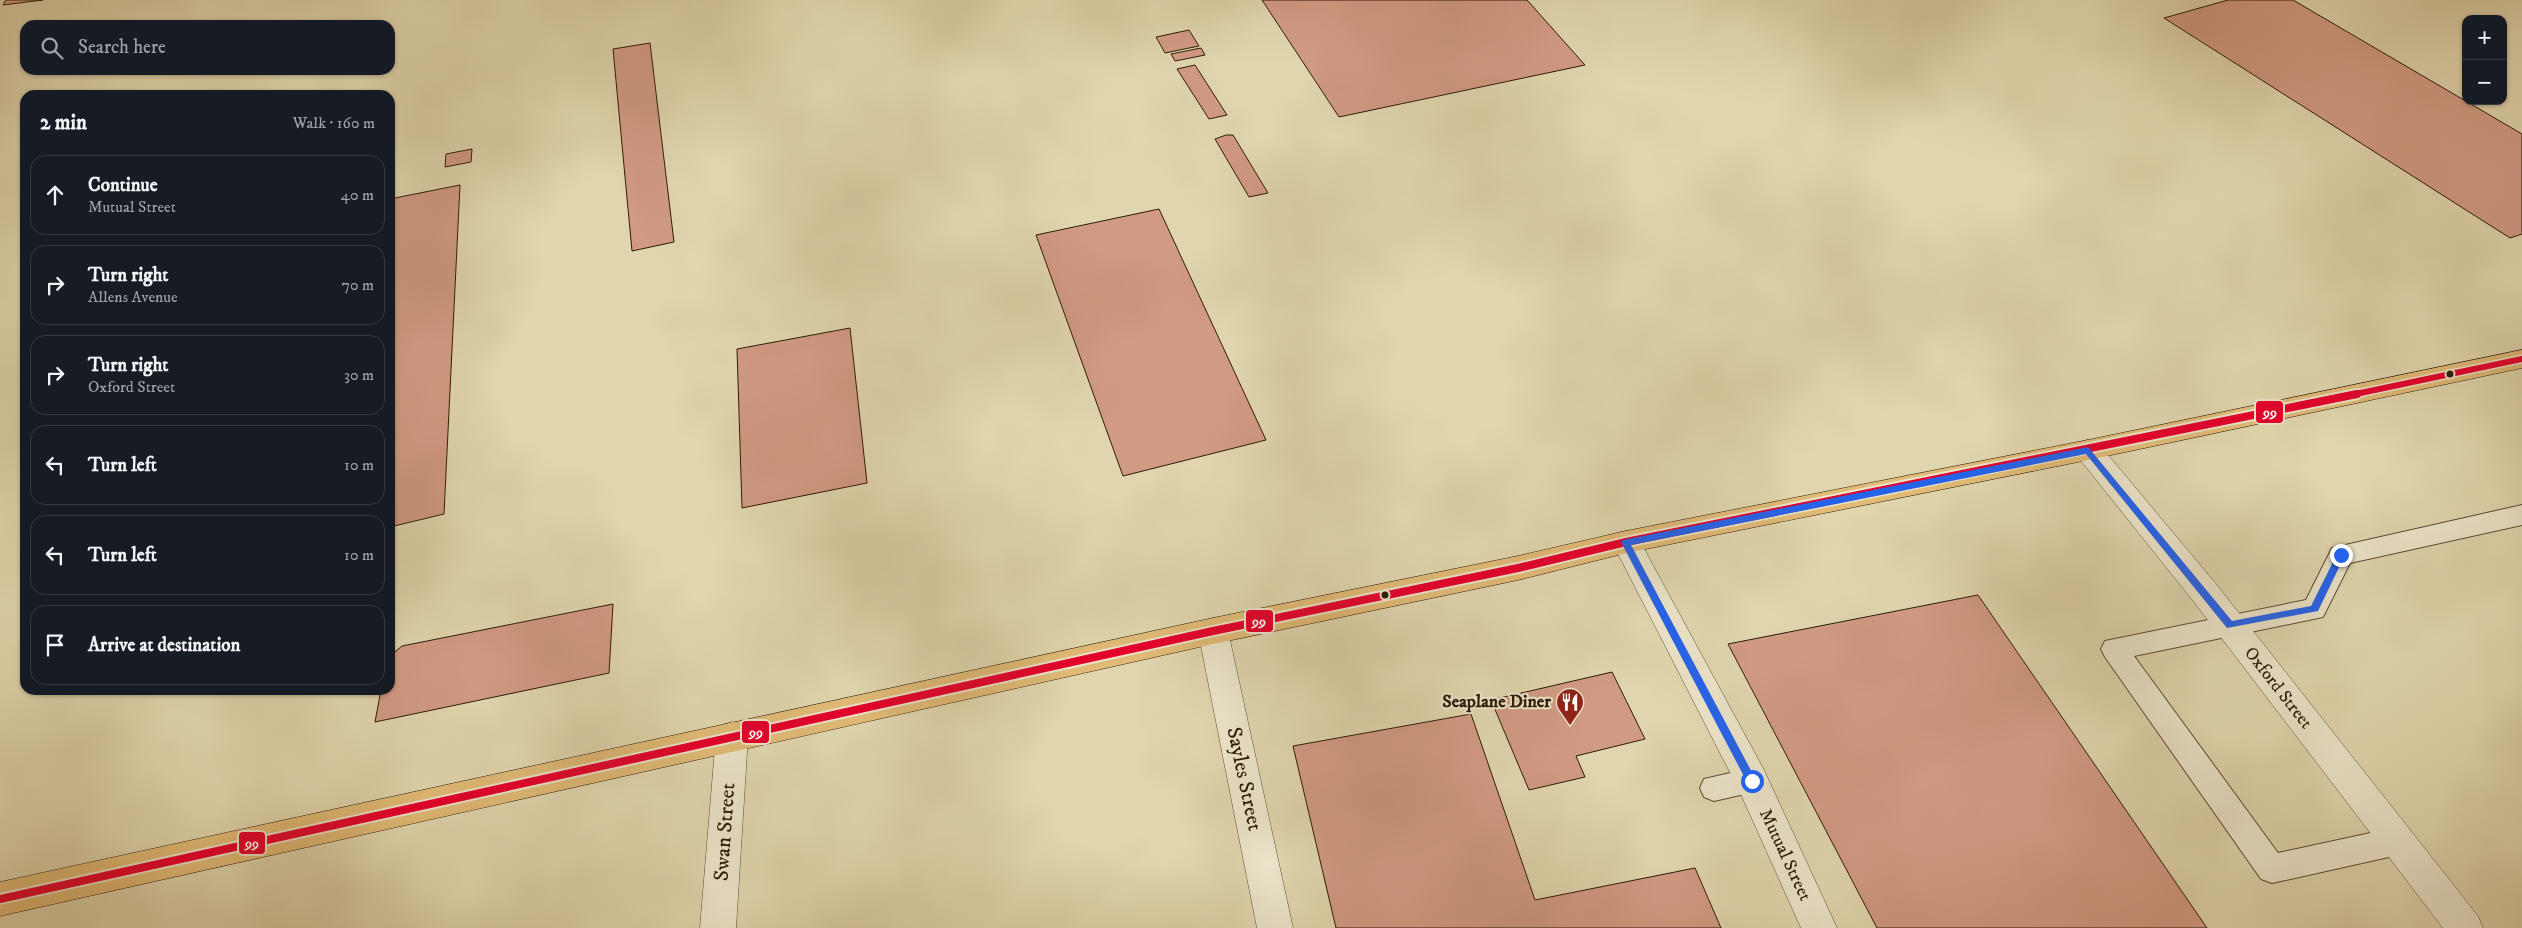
<!DOCTYPE html>
<html lang="en">
<head>
<meta charset="utf-8">
<style>
	:root { --surface:#171b24; --page:#20242c; --text:#f1f3f6; --muted:#9ea1a6; --line:#363941 }
	body { margin:0; font-family:"IM FELL DW Pica",serif; background:var(--page); color:var(--text) }
	.controls { position:absolute; right:15px; top:15px; display:grid; overflow:hidden; border-radius:10px; box-shadow:0 1px 4px #0004 }
	.controls button { width:45px; height:45px; display:grid; place-items:center; padding:0; border:0; border-bottom:1px solid var(--line); background:var(--surface); color:var(--text); font:25px sans-serif }
	.stop { position:absolute; width:15px; height:15px; margin:-11px; border:4px solid #2563eb; border-radius:50%; background:#fff }
	.stop.end { background:#2563eb; border-color:#fff; box-shadow:0 1px 5px #0008 }
	.list { margin:0; padding:0; list-style:none }
	h2 { display:flex; justify-content:space-between; align-items:center; height:65px; margin:0; padding:0 20px; font-size:21px }
	h2 small { font-size:16px; font-weight:400; color:var(--muted) }
	.list li { display:grid; grid-template-columns:32px 1fr auto; gap:15px; align-items:center; box-sizing:border-box; height:80px; margin:0 10px 10px; padding:0 10px; border:1px solid var(--line); border-radius:15px }
	.list b { display:block; font-size:19px; white-space:nowrap }
	.list p { margin:0; font-size:16px; white-space:nowrap; color:var(--muted) }
	.list em { font-size:16px; font-style:normal; color:var(--muted) }
	.icon { flex:none; width:28px; height:28px; fill:none; stroke:currentColor; stroke-width:2; stroke-linecap:round; stroke-linejoin:round }
	.map { position:relative; flex:none; width:2522px; height:928px; overflow:hidden }
	.search { position:absolute; background:var(--surface); box-shadow:0 1px 4px #0004; left:20px; top:20px; width:375px; height:55px; display:flex; align-items:center; gap:12px; box-sizing:border-box; padding:0 18px; border-radius:15px; color:var(--muted); font-size:19px }
	.panel { position:absolute; background:var(--surface); box-shadow:0 1px 4px #0004; left:20px; top:90px; width:375px; height:605px; border-radius:15px }
	.map>svg:first-child { display:block }
	.building { fill:#d19a83; stroke:#2d1b09 }
	.lines { fill:none; stroke-linecap:round; stroke-linejoin:round }
	.lane-casing { stroke:#5a4a32; stroke-width:2 }
	.street-casing { stroke:#5a4a32; stroke-width:1 }
	.primary-casing { stroke:#2d1b09; stroke-width:1 }
	.lane { fill:#ebe4ca; fill-rule:evenodd }
	.street { fill:#ebe4ca; fill-rule:evenodd }
	.primary { fill:#e0ba76; fill-rule:evenodd }
	.bus-1-far1-casing { stroke:#ebe4ca; stroke-width:9 }
	.bus-1-casing { stroke:#ebe4ca; stroke-width:12 }
	.bus-1-far1 { stroke:#e4002b; stroke-width:6 }
	.bus-1 { stroke:#e4002b; stroke-width:8 }
	.route { fill:#2563eb }
	.bus-dot { fill:#2d1b09; stroke:#ebe4ca; stroke-width:2 }
	.labels { text-anchor:middle; dominant-baseline:central; stroke-width:4; stroke-linejoin:round; paint-order:stroke }
	.street-label { font-size:18px; fill:#2d1b09; stroke:#ebe4ca }
	.poi-label { font-size:18px; font-weight:bold; fill:#2d1b09; stroke:#ebe4ca; text-anchor:end }
	.near-street-label { font-size:21px; fill:#2d1b09; stroke:#ebe4ca }
	.line-badge { stroke:#ebe4ca; stroke-width:2 }
	.badge-label { font-size:14px; text-anchor:middle; font-weight:bold; fill:#fff }
</style>
</head>
<body>
<div class="map">
<svg width="2522" height="928" viewBox="0 0 2522 928">
	<rect width="100%" height="100%" fill="#e0d5ad"/>
	<filter id="stains"><feTurbulence type="fractalNoise" baseFrequency=".004" numOctaves="4"/><feColorMatrix values="0 0 0 0 .2 0 0 0 0 .09 0 0 0 0 .02 0 0 0 .5 -.17"/></filter>
	<radialGradient id="worn" r=".72"><stop offset=".6" stop-color="#630" stop-opacity="0"/><stop offset="1" stop-color="#630" stop-opacity=".3"/></radialGradient>
	<path class="building" d="M6,0H43L3,5Z
		M1262,0H1527L1585,65L1339,117Z
		M2228,0H2293L2522,134V234L2510,238L2164,18Z
		M1189,30L1199,46L1165,53L1156,37Z
		M650,43L674,242L632,251L613,49Z
		M1201,48L1205,55L1175,61L1171,54Z
		M1195,65L1227,115L1209,119L1177,69Z
		M1226,135H1233L1268,193L1249,197L1215,139Z
		M472,149L471,162L445,167L446,154Z
		M460,185L444,514L390,527V199Z
		M1159,209L1266,440L1123,476L1036,235Z
		M850,328L867,483L742,508L737,349Z
		M1978,595L2207,928H1877L1728,644Z
		M613,604L609,673L375,722L381,690H390V656L402,646Z
		M1612,672L1645,739L1576,756L1585,777L1529,790L1491,700Z
		M1471,714L1535,900L1695,868L1721,928H1336L1293,746Z"/>
	<g class="lines">
		<g class="lane-casing">
			<path id="lane" d="M2522,505V525L2350,563L2323,617L2134,656L2278,853L2398,827L2408,831L2413,841L2408,851L2398,855L2272,883L2261,879L2105,657L2101,649L2105,641L2306,600L2332,548Z
				M1752,768L1762,772L1766,781L1762,790L1714,801L1704,797L1700,788L1704,779Z"/>
		</g>
		<g class="street-casing">
			<path id="street" d="M2088,440L2098,443L2216,584L2478,916L2483,928H2443L2194,602L2078,457L2074,450L2078,443Z
				M1626,531L1636,534L1764,770L1837,928H1801L1739,790L1612,542L1616,534Z
				M1213,618L1224,622L1228,631L1293,928H1257L1198,631L1202,622Z
				M732,722L743,726L748,736L736,928H700L716,736L721,726Z"/>
		</g>
		<g class="primary-casing">
			<path id="primary" d="M2522,350V368L2088,460L1626,553L1518,580L1213,644L0,916V882L1213,618L1518,556L1626,531L2088,440Z"/>
		</g>
		<use href="#lane" class="lane"/>
		<use href="#street" class="street"/>
		<use href="#primary" class="primary"/>
		<g class="bus-1-far1-casing">
			<path id="bus-1-far1" d="M2351,395L2522,359"/>
		</g>
		<g class="bus-1-casing">
			<path id="bus-1" d="M0,899L1213,631L1518,568L1626,542L2357,394"/>
		</g>
		<use href="#bus-1-far1" class="bus-1-far1"/>
		<use href="#bus-1" class="bus-1"/>
	</g>
	<path class="route" d="M2088,447L2232,621L2311,606L2338,552H2344L2345,555L2318,611L2227,628L2086,454L1631,545L1755,778V784H1748L1621,542L1623,540Z"/>
	<defs>
		<g id="restaurant-pin" transform="scale(1.4375)"><path d="M0 17L-7.5 6A9.5 9.5 0 1 1 7.5 6Z" fill="#8f2418" stroke="#ebe4ca"/><path d="M-5-6h1v4h1v-4h1v4h1v-4h1v5L-1.5 .5V6h-2V.5L-5-1ZM5-6V6H3V1.5H1.5Q1.5-4 5-6Z" fill="#fff"/></g>
	</defs>
	<g fill-rule="evenodd">
		<use href="#restaurant-pin" x="1570" y="702"/>
	</g>
	<g class="bus-dot">
		<circle cx="2450" cy="374" r="4.5"/>
		<circle cx="1385" cy="595" r="4.5"/>
	</g>
	<g class="labels">
		<g class="street-label">
			<text transform="translate(2278 688) rotate(52)">Oxford Street</text>
			<text transform="translate(1785 855) rotate(65)">Mutual Street</text>
		</g>
		<g class="poi-label">
			<text x="1551" y="702">Seaplane Diner</text>
		</g>
		<g class="near-street-label">
			<text transform="translate(1244 779) rotate(78)">Sayles Street</text>
			<text transform="translate(725 832) rotate(-86)">Swan Street</text>
		</g>
	</g>
	<g class="line-badge">
		<rect x="2255" y="400" width="29" height="24" rx="5" fill="#e4002b"/>
		<rect x="1245" y="609" width="29" height="24" rx="5" fill="#e4002b"/>
		<rect x="741" y="720" width="29" height="24" rx="5" fill="#e4002b"/>
		<rect x="238" y="831" width="28" height="24" rx="5" fill="#e4002b"/>
	</g>
	<g class="badge-label">
		<text x="2270" y="417">99</text>
		<text x="1259" y="626">99</text>
		<text x="756" y="737">99</text>
		<text x="252" y="848">99</text>
	</g>
	<rect width="100%" height="100%" filter="url(#stains)"/>
	<rect width="100%" height="100%" fill="url(#worn)"/>
</svg>
<div class="controls">
<button>+</button>
<button>−</button>
</div>
<div class="stop" style="left:1752px;top:781px"></div>
<div class="stop end" style="left:2341px;top:555px"></div>
<div class="search"><svg class="icon" aria-label="search" viewBox="0 0 24 24"><circle cx="10" cy="10" r="6"/><path d="M15 15l6 6"/></svg>Search here</div>
<section class="panel">
<h2>2 min<small>Walk · 160 m</small></h2>
<ul class="list">
<li><svg class="icon" aria-label="ahead" viewBox="0 0 24 24"><path d="M12 20V5M6 11l6-6 6 6"/></svg><div><b>Continue</b><p>Mutual Street</p></div><em>40 m</em></li>
<li><svg class="icon" aria-label="right" viewBox="0 0 24 24"><path d="M7 20v-9h11M14 6l5 5-5 5"/></svg><div><b>Turn right</b><p>Allens Avenue</p></div><em>70 m</em></li>
<li><svg class="icon" aria-label="right" viewBox="0 0 24 24"><path d="M7 20v-9h11M14 6l5 5-5 5"/></svg><div><b>Turn right</b><p>Oxford Street</p></div><em>30 m</em></li>
<li><svg class="icon" aria-label="left" viewBox="0 0 24 24"><path d="M17 20v-9H6M10 6l-5 5 5 5"/></svg><div><b>Turn left</b></div><em>10 m</em></li>
<li><svg class="icon" aria-label="left" viewBox="0 0 24 24"><path d="M17 20v-9H6M10 6l-5 5 5 5"/></svg><div><b>Turn left</b></div><em>10 m</em></li>
<li><svg class="icon" aria-label="arrive" viewBox="0 0 24 24"><path d="M6 21V4h12l-3 4 3 4H6"/></svg><div><b>Arrive at destination</b></div></li>
</ul>
</section>
</div>
</body>
</html>
